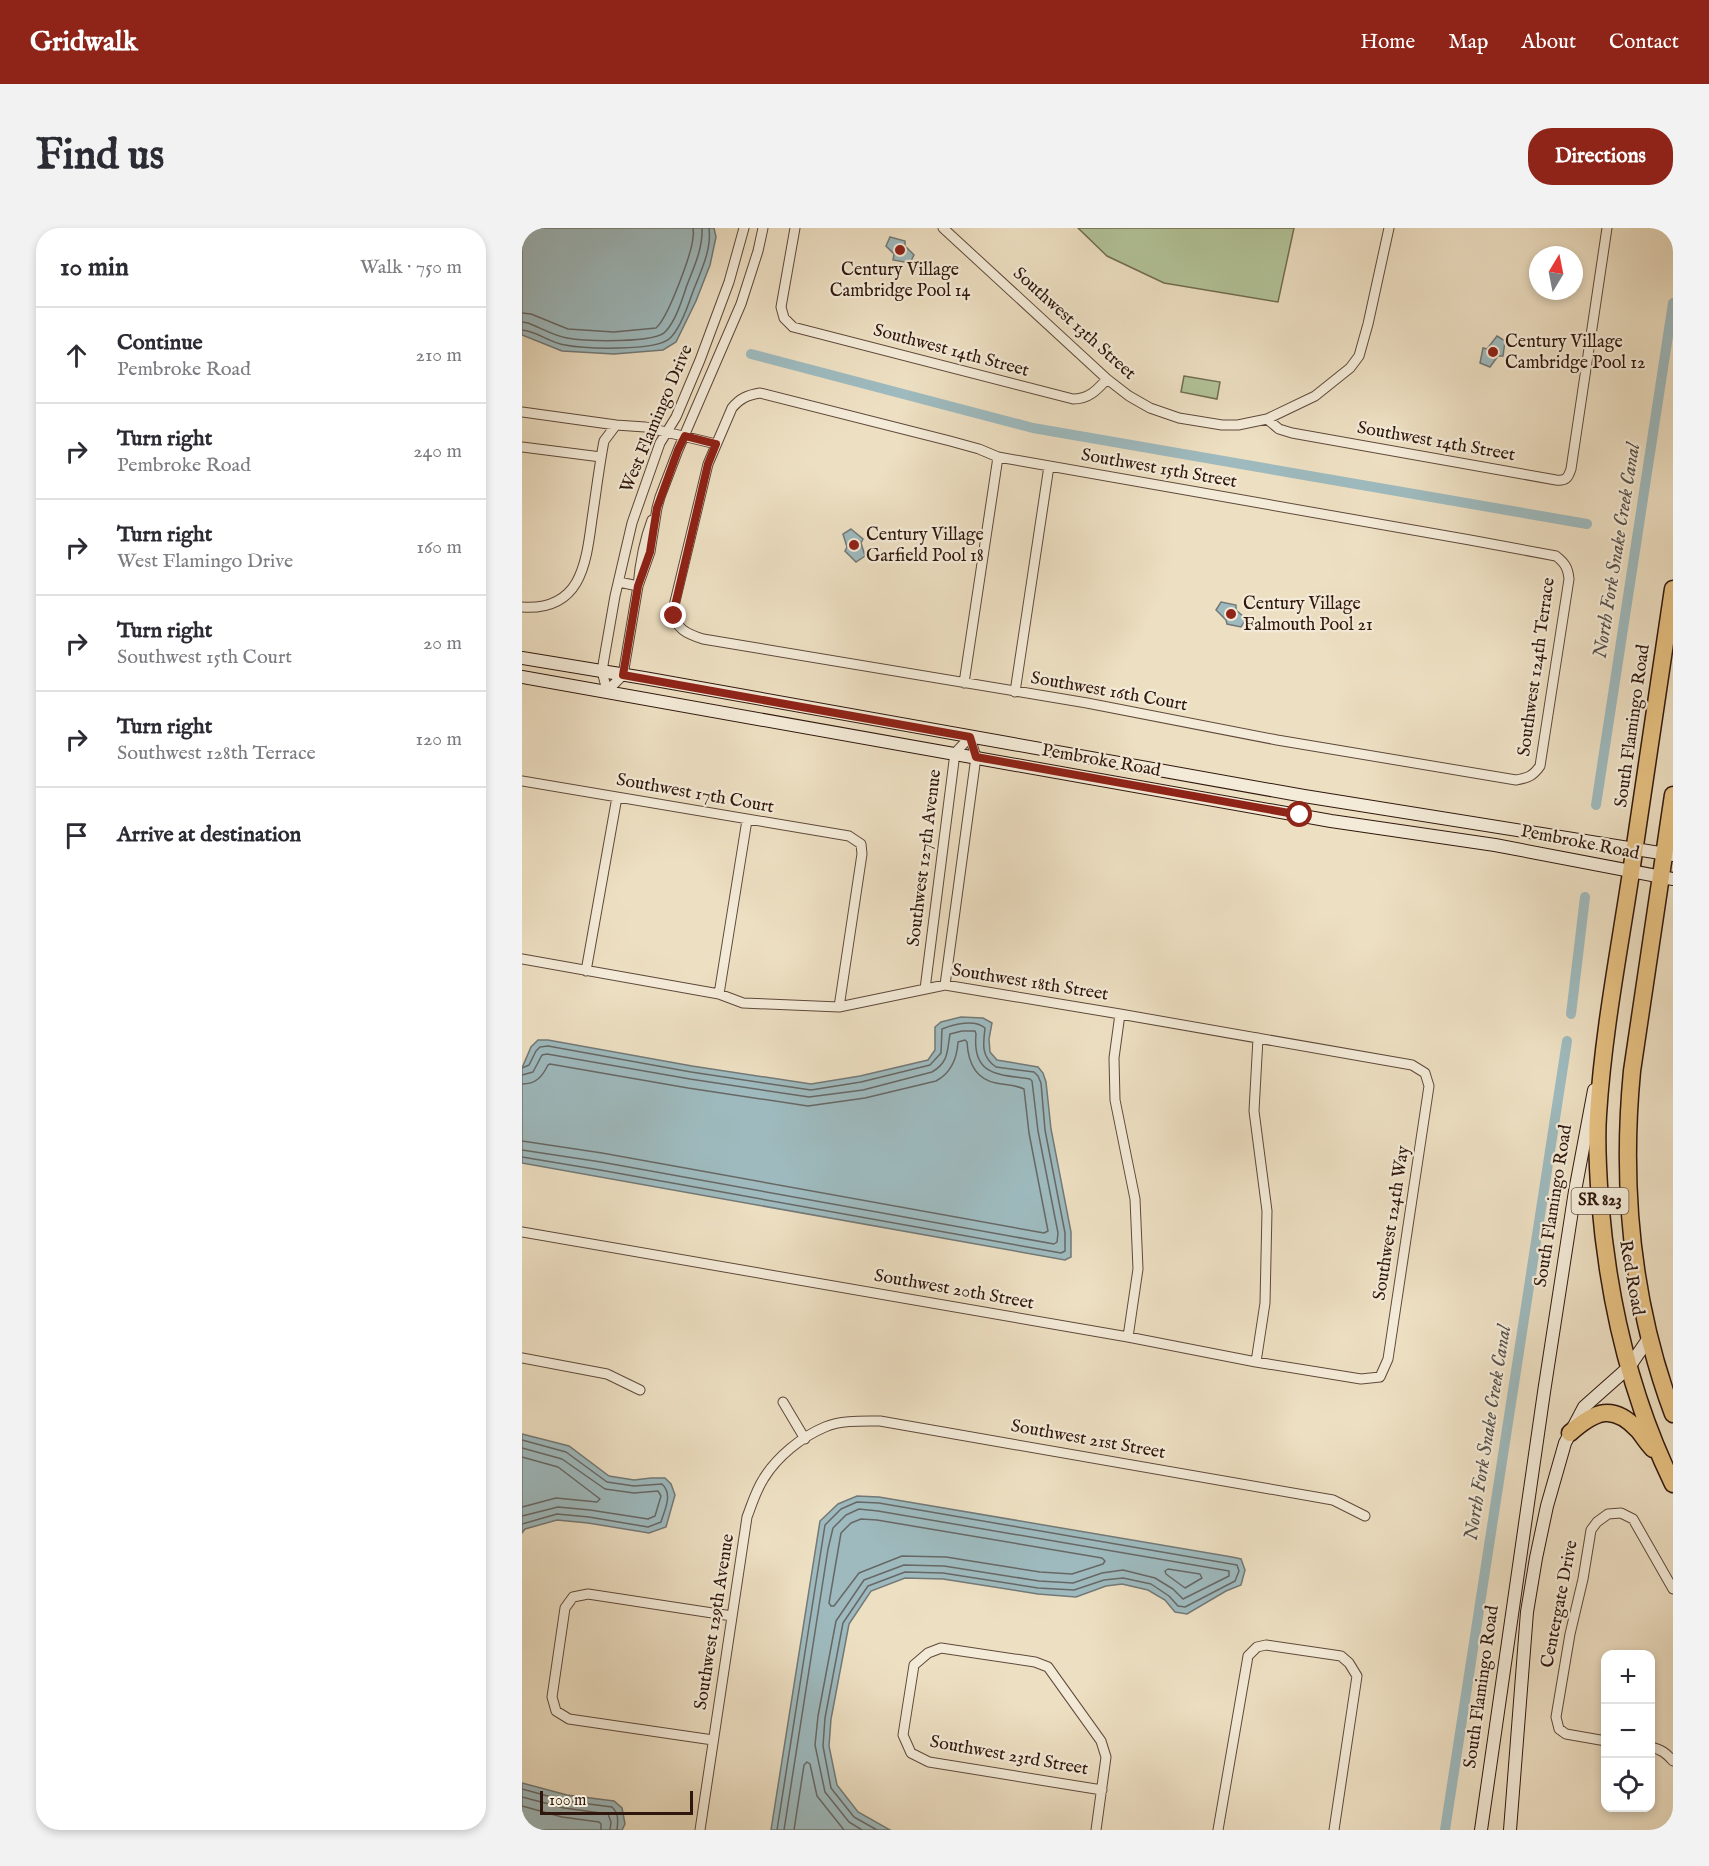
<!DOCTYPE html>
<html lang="en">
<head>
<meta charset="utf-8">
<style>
	:root { --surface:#fff; --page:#f2f2f3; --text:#2b2b33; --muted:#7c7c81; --line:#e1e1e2; --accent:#8f2418 }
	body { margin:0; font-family:"IM FELL English",serif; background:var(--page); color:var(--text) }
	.controls { position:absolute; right:18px; bottom:18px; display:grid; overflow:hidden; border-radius:12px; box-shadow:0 3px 9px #0003 }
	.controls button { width:54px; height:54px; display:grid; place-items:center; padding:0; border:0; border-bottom:2px solid var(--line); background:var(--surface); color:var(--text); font:30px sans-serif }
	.compass { position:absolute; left:1007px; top:18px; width:54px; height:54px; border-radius:50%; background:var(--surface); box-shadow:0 3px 9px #0003; rotate:10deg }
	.scale { position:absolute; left:18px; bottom:15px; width:153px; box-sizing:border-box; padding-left:6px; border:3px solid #30170d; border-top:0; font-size:16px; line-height:21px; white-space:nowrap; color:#30170d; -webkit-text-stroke:4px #f3ead7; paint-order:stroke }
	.stop { position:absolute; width:18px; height:18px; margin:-14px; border:4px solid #8f2418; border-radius:50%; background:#fff }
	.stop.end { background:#8f2418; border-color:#fff; box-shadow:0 2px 6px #0008 }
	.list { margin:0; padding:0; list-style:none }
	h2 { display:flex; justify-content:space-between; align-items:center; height:78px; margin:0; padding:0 24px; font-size:26px }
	h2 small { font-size:20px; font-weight:400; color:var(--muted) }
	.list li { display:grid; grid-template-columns:39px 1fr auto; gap:18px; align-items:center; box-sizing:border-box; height:96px; padding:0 24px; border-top:2px solid var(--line) }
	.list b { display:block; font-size:22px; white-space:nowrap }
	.list p { margin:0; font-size:20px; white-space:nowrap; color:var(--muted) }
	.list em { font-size:20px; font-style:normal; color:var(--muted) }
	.icon { flex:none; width:33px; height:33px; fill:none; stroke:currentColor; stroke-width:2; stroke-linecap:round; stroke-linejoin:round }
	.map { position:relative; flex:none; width:1151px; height:1602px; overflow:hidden; border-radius:24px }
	header { display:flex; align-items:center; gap:36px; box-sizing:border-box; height:84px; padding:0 30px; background:var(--accent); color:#fff }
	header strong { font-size:28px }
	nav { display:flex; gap:33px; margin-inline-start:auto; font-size:21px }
	.intro { display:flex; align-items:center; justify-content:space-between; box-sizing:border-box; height:144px; padding:0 36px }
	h1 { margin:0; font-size:42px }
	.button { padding:15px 27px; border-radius:24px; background:var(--accent); color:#fff; font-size:21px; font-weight:700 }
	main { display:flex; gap:36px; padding:0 36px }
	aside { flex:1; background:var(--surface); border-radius:24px; box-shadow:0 3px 9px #0003 }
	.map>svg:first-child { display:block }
	.green { fill:#b2c398; stroke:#716d52; stroke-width:1.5 }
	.water { fill:#9ebabe; stroke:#727977; stroke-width:1.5 }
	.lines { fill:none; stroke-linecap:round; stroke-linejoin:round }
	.shore { stroke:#676866; stroke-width:1.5 }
	.canal { stroke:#9ebabe; stroke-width:10 }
	.street-casing { stroke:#5f493a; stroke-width:11 }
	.secondary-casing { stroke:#30170d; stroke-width:14 }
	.highway-casing { stroke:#30170d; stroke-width:19 }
	.street { stroke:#f3ead7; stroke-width:9 }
	.secondary { stroke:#f3ead7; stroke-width:12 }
	.highway { stroke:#e6c081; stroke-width:16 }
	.route { stroke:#8f2418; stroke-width:8 }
	.poi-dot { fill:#8f2418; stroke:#f3ead7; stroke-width:2 }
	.labels { text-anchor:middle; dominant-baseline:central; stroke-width:4.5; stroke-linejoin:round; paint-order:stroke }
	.shield { fill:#f3ead7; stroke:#6a564a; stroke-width:1.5 }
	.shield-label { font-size:16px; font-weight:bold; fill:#30170d }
	.poi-label { font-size:18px; fill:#30170d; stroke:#f3ead7; text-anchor:start }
	.street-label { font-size:18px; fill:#30170d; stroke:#f3ead7 }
	.water-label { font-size:20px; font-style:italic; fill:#56504b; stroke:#f3ead7 }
</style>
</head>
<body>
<header>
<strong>Gridwalk</strong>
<nav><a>Home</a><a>Map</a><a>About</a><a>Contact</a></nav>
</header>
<div class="intro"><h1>Find us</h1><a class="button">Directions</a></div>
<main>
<aside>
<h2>10 min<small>Walk · 750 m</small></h2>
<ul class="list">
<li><svg class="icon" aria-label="ahead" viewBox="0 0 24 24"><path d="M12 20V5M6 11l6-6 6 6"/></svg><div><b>Continue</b><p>Pembroke Road</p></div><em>210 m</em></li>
<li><svg class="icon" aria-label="right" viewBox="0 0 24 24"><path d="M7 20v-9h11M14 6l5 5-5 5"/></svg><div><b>Turn right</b><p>Pembroke Road</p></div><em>240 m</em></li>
<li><svg class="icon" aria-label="right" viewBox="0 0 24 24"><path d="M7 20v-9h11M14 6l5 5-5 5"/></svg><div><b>Turn right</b><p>West Flamingo Drive</p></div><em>160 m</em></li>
<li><svg class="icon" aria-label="right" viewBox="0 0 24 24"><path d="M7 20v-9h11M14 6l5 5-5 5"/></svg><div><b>Turn right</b><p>Southwest 15th Court</p></div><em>20 m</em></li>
<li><svg class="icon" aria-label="right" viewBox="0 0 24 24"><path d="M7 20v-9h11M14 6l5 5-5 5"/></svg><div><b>Turn right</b><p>Southwest 128th Terrace</p></div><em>120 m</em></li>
<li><svg class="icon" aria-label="arrive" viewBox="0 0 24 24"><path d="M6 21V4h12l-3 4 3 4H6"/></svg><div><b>Arrive at destination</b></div></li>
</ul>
</aside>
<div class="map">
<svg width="1151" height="1602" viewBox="0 0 1151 1602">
	<rect width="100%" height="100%" fill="#eddfc2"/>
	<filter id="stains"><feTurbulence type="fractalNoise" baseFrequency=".00333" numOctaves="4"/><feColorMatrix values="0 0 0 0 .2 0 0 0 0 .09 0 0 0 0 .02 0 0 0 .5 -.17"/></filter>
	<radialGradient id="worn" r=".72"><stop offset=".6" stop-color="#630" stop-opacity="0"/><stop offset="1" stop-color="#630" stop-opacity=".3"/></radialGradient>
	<path class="green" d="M556,0H772L756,74L642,55L585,28Z
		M662,148L698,154L695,171L659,164Z"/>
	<path class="water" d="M0,0H192L194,9L188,37L174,73L154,114L141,122L92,126L40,123L0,107Z
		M368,9L383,13V18L392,27L388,35L371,32L372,26L364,18Z
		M975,108L983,113L981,128H976L968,139L958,135L961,120L965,121Z
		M329,301L341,311L339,315L343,328L334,334L323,323L325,319L321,306Z
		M699,374L714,377V382L724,391L719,399L705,396L704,392L694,382Z
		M439,789L461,790L470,795L467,811L468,824L475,832L516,839L521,845L524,854L529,901L549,1004V1029L543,1032L0,935V840L9,819L16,812H26L170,838L289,856L338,848L406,832L413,822V799L419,794Z
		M0,1206L47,1218L87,1248L112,1252L129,1250H143L149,1256L153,1267L144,1299L127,1305L66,1295L35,1292L3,1301L0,1305Z
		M335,1268L357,1269L710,1329L719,1331L723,1342L719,1357L704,1363L665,1386L653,1384L643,1372L626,1362L600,1356L584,1358L554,1369L516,1366L421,1351L383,1350L349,1363L327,1396L309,1491L307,1518L315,1557L336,1584L368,1602H249L298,1293L316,1276Z
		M0,1555L45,1567L92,1573L100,1580L103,1596L100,1602H0Z"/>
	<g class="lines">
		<path class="shore" d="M0,85L9,86L46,101L92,104L134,100C146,90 170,25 171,9C172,6 171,3 171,0
			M0,94L6,95C19,100 32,108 45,110C62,113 134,116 144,103C154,92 160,72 165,57C172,39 181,20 180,0
			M0,102C15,103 28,115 43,117C64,121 132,123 147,111C157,103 166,78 170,66C178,45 190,22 187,0
			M0,840L7,837L14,823L18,819L26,818L169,844L289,862L339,854L408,837L419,825L420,801C432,796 453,791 463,800C461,816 459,829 474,839L512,844L516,848L519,855L523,902L543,1005V1023L539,1025L78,942L0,929
			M0,847L11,844L20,827L25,826L168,851L287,869L341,862L410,844C427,834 425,823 428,806L440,803H453L454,806C450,848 476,846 508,851L510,853L516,903L536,1005L535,1014L532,1016L79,934L0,922
			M0,856C14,856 20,849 26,837L28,836L166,860L286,878L343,870L414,853C429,845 435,831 436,814L443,812L445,814C446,833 453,851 474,855C483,857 494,857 502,861L507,905L526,1003L522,1005L80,925L0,913
			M0,1212L44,1224L85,1254L112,1258L140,1256C151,1266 143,1281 139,1294L126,1299L67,1289L35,1286L0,1296
			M0,1220L40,1231L83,1261L112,1265L136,1263L139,1268L133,1288L126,1291L68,1282L36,1279L0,1288
			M0,1229L36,1239L78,1271L75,1274L34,1270L0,1279
			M339,1291L355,1292L580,1330L583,1333L581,1336L550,1346L518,1344L424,1329L380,1328L337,1345L312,1378H309L307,1375L319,1305L329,1295Z
			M646,1341L678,1346L680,1350L663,1360L644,1346L643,1343Z
			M0,1561L44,1573L90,1579C97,1586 96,1593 95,1602
			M0,1569L42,1580L86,1586L89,1594L88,1602
			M0,1578L40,1589L77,1594L79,1596V1602
			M255,1602L303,1297L319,1281L335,1274L357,1275L715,1337L717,1343L713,1353L663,1379L656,1378L647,1368L629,1356L601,1350L582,1352L552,1362L516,1360L421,1345L383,1344L346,1358L321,1395L303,1490L301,1518L309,1560L332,1589L355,1602
			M262,1602L306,1321L311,1300L324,1287L337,1281L356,1283L707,1343V1348L661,1371L651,1361L633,1350L601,1342L580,1345L551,1355L517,1353L422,1338L382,1337L342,1352L314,1393L296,1488L293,1517L303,1564L327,1594L340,1602
			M272,1602L282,1537L285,1534L288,1536L295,1568L322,1602"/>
		<path class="canal" d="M229,126L511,200L1065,296
			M1074,577L1151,75
			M1049,786L1063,669
			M923,1602L1045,813"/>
		<g class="street-casing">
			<path id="street" d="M273,0L259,79L262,90L271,99L551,171C567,171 575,162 585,151
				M421,0L585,151L607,168L628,180L657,190L700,197H716L745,191L793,168L828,140L837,128L846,96L867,0
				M238,165L428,213L457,221L476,229L948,312L1034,328C1043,335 1046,340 1047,351L1018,538C1011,548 1006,550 994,552L755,512L565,475L181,411C165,406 153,401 151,382L186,236L210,180C218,170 226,167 238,165Z
				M0,184L94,197L123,199L194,216
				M745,191L757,201L770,205L1034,252C1044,253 1046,250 1049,241L1085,0
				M0,219L79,229
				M97,354L116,358C118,335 122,313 130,292
				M0,379C59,383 64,336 70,291C74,265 77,239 82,213L94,197
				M442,455L476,229
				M85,463L101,447L116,358L128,324L135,280L138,269L156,222L219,76L236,23L241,0
				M85,463L80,443L82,431L93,368L110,295L138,215L154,189L178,132L207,54L222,0
				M493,464L527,238
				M0,553L327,608L339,616L340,626L317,779
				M0,731L197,766L221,775L317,779L423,757L598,786L890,837L903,845L907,858L866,1131L858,1149L839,1151L734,1134L606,1109L0,1004
				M64,743L95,569
				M423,757L454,529L448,509
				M403,761L433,525L448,509
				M197,766L225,592
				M598,786L592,830L593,872L613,971L616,1041L606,1109
				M0,1130L85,1146L118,1162
				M734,1134L743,1075L745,983L732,883L736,810
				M261,1174L283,1211
				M191,1512L47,1491L34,1483L30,1469L43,1380L51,1369L66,1366L210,1388
				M1084,1513L1044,1506L1037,1501L1034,1489L1048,1406L1061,1351L1069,1302L1075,1294L1086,1286L1099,1285L1111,1291L1151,1361
				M1128,1519C1139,1521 1144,1525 1151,1533
				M178,1602L225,1289C230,1276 234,1262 242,1250C255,1229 279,1209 303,1199C319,1192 341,1193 358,1193L811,1272L843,1288
				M574,1602L584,1529L579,1513L526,1439L513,1434L419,1420L406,1425L392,1437L381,1507L389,1525L407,1534L580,1562
				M696,1602L726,1428L735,1419L744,1417L819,1428L827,1435L835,1448L812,1602"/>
		</g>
		<g class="secondary-casing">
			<path id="secondary" d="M0,430L122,450L782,568L1151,627
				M0,449L809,593L973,617L1151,651
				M959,1602L1022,1164L1053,963L1072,862
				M988,1602L1005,1384L1014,1330L1025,1278L1043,1215L1062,1179L1107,1139L1127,1110"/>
		</g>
		<g class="highway-casing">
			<path id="highway" d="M1151,361C1137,457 1123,554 1108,651C1096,729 1081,807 1076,887C1074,915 1076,945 1078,973C1086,1070 1108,1168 1151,1256
				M1151,567L1110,843C1099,958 1110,1076 1151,1186
				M1048,1205C1073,1183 1091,1175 1116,1202C1121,1208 1125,1215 1131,1221"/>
		</g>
		<use href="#street" class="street"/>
		<use href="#secondary" class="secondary"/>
		<use href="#highway" class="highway"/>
	</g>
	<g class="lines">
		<path class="route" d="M152,388V382L186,236L194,216L163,208L156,222L135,280L128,324L116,358L101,447L448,509L454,529L778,587"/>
	</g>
	<g class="poi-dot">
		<circle cx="378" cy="22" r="6"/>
		<circle cx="971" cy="124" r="6"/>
		<circle cx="332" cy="317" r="6"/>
		<circle cx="709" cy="386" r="6"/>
	</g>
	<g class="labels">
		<rect class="shield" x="1049.5" y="960" width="57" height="26" rx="4.5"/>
		<g class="shield-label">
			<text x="1078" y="973">SR 823</text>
		</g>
		<g class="poi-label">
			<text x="378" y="42" text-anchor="middle">Century Village<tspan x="378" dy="21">Cambridge Pool 14</tspan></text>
			<text x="983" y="114">Century Village<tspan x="983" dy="21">Cambridge Pool 12</tspan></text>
			<text x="344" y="307">Century Village<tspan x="344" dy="21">Garfield Pool 18</tspan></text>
			<text x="721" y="376">Century Village<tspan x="721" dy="21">Falmouth Pool 21</tspan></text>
		</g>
		<g class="street-label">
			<text transform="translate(552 96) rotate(42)">Southwest 13th Street</text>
			<text transform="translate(429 123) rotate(15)">Southwest 14th Street</text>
			<text transform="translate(135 191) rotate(-67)">West Flamingo Drive</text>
			<text transform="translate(914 214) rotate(10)">Southwest 14th Street</text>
			<text transform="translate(637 241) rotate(10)">Southwest 15th Street</text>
			<text transform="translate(1015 439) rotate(-82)">Southwest 124th Terrace</text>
			<text transform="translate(587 464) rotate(10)">Southwest 16th Court</text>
			<text transform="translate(1111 498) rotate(-82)">South Flamingo Road</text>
			<text transform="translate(579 533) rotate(10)">Pembroke Road</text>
			<text transform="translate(173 566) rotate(10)">Southwest 17th Court</text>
			<text transform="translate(1058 615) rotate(11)">Pembroke Road</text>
			<text transform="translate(403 630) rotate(-83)">Southwest 127th Avenue</text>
			<text transform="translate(508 755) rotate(9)">Southwest 18th Street</text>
			<text transform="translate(1032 978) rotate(-81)">South Flamingo Road</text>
			<text transform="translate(870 995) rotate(-81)">Southwest 124th Way</text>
			<text transform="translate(1109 1050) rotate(80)">Red Road</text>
			<text transform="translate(432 1062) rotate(10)">Southwest 20th Street</text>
			<text transform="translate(566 1212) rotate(10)">Southwest 21st Street</text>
			<text transform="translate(1038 1376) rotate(-79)">Centergate Drive</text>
			<text transform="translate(193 1394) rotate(-81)">Southwest 129th Avenue</text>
			<text transform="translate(960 1459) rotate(-82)">South Flamingo Road</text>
			<text transform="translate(487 1528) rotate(10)">Southwest 23rd Street</text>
		</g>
		<g class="water-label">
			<text transform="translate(1095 323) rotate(-81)">North Fork Snake Creek Canal</text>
			<text transform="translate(966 1205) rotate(-81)">North Fork Snake Creek Canal</text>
		</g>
	</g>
	<rect width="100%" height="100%" filter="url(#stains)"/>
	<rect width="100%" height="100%" fill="url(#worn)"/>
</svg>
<div class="controls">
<button>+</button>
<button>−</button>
<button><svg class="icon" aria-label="locate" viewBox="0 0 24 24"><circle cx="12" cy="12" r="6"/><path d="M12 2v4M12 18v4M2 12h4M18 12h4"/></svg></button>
</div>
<svg class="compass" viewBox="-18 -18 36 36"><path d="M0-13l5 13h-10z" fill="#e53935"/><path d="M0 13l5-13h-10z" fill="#7c7c81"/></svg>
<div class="scale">100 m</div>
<div class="stop" style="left:778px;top:587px"></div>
<div class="stop end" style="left:152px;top:388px"></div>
</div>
</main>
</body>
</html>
